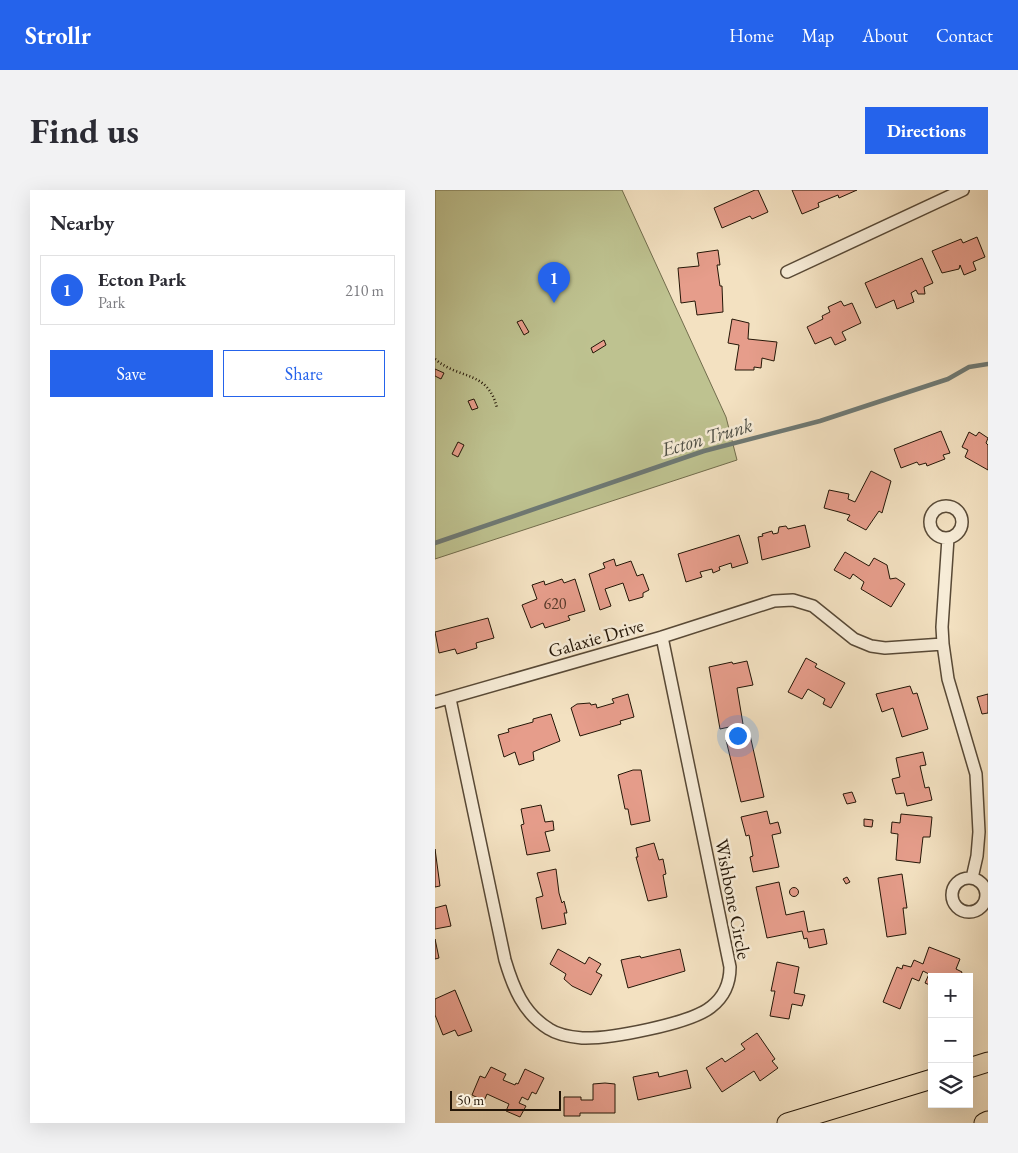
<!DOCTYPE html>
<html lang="en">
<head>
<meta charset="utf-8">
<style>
	:root { --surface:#fff; --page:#f2f2f3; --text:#2b2b33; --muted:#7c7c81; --line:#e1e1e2; --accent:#2563eb }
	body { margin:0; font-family:"EB Garamond",serif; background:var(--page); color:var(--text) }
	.controls { position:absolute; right:15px; bottom:15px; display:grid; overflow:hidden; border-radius:0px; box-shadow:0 5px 20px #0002 }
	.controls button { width:45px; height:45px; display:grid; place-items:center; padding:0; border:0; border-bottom:1px solid var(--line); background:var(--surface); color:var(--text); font:25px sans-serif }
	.scale { position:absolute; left:15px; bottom:12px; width:111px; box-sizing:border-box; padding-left:5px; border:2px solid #241607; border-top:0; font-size:14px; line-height:18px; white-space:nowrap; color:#241607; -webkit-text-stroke:4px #f7ecd7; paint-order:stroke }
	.you { position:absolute; left:302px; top:545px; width:18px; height:18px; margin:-12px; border:4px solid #fff; border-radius:50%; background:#1a73e8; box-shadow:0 0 0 8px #1a73e833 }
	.badge { display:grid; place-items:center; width:32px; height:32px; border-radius:50%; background:var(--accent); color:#fff; font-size:16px; font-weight:700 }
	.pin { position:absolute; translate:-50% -41px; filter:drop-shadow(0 1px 2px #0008) }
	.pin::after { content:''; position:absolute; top:26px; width:18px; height:15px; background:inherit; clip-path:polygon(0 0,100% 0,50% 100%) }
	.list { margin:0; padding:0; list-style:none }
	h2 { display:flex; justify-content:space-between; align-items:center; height:65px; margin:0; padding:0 20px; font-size:21px }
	h2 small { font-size:16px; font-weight:400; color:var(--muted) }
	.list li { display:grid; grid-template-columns:32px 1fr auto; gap:15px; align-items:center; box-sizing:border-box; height:70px; margin:0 10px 10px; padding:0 10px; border:1px solid var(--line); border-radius:0px }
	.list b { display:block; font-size:19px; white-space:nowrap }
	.list p { margin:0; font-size:16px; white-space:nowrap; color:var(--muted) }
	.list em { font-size:16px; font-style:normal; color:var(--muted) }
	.actions { display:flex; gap:10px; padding:15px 20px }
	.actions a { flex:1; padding:11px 0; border:1px solid var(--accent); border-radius:0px; text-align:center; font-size:18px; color:var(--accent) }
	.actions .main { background:var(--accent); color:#fff }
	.icon { flex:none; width:28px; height:28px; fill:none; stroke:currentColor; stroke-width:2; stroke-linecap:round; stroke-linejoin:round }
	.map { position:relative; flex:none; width:553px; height:933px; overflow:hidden; border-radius:0px }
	header { display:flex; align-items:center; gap:30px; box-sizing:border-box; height:70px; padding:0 25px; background:var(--accent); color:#fff }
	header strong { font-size:24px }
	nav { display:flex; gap:28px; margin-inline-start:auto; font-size:18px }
	.intro { display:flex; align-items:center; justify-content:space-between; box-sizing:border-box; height:120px; padding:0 30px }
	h1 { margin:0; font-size:35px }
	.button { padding:12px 22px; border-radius:0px; background:var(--accent); color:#fff; font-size:18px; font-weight:700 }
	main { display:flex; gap:30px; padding:0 30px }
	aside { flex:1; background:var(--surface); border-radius:0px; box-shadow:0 5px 20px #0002 }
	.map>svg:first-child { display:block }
	.green { fill:#bec290; stroke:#716c4c }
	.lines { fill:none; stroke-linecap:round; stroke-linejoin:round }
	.stream { stroke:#6e7974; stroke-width:4.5 }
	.building { fill:#e69d8b; stroke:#241607 }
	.minor-casing { stroke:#584936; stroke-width:14 }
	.primary-casing { stroke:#241607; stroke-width:21 }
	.path { stroke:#241607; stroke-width:2.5; stroke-dasharray:1 2.5; stroke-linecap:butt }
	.minor { stroke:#f7ecd7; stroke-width:11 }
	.primary { stroke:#f3e1c1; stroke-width:19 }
	.labels { text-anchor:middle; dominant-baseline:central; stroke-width:5; stroke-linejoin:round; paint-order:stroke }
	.number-label { font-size:16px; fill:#543828 }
	.street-label { font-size:19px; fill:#241607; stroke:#f7ecd7 }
	.water-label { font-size:20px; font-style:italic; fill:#4f5047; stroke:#f7ecd7 }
</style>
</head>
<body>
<header>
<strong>Strollr</strong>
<nav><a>Home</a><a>Map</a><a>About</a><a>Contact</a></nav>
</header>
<div class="intro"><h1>Find us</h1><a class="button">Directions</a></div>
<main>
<aside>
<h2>Nearby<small></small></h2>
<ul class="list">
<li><span class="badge">1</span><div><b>Ecton Park</b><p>Park</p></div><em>210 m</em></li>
</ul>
<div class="actions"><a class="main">Save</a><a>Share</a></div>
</aside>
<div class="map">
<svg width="553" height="933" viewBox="0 0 553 933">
	<rect width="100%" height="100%" fill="#f3e1c1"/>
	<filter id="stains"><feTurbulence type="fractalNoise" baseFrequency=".004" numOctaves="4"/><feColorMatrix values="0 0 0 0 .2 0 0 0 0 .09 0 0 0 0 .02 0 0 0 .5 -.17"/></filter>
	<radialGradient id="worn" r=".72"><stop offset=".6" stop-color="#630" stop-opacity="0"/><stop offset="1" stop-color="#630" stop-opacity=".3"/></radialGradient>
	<path class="green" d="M0,0H187L291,227L302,270L0,369Z"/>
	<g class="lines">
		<path class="stream" d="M0,353L269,261L385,231L513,189L534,177L553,174"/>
	</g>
	<path class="building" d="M320,0H323L333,22L317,29L315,26L287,38L279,18Z
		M357,0H422L404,8L403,5L383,13L384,17L367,24Z
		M542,47L550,67L538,72L541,80L529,85L525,75L524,79L507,83L497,61L526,49L528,53Z
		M283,60L285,75H282L285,96H287L288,122L262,125L260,111L246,113L243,78L264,76L262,63Z
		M487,68L498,93L489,97L490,104H483L481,100L476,103L479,112L462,119L459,110L441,118L430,93Z
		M406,111L409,116L417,113L426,133L407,142L411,150L400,155L396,147L380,154L372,137L388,129L387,126L395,122L393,117Z
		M297,129L314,133L313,149L342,152L339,171L327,168L326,178L319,177V180H300L304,155L293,153Z
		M87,130L94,142L89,145L82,132Z
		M169,150L171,155L158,163L156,158Z
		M0,179L9,183L6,189L0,186Z
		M39,209L43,218L37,220L33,211Z
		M506,241L515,263L508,265L510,269L492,276L491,273L484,275L482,272L466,278L459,259Z
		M534,242L541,246L544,242L553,248L551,253L553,255V280L530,267L533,260L527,257Z
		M23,252L29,255L23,267L17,264Z
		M436,281L456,291L447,323L444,321L431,340L412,330L415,325L389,318L394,300L414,304L413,309L420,312Z
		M370,335L375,357L327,370L323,347L328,346L327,344L337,341L338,344L343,343L344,337L351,336L353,339Z
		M304,345L313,373L297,378L296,373L284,377L285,380L278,383L277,379L265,382L267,387L251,392L243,364Z
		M410,362L434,376L439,368L452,375L455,389L461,388L470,394L456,417L426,399L429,392L418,384L415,389L399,380Z
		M179,369L181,376L196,371L202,386L208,384L214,400L208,403V407L194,411L188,393L170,399L176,416L165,420L154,384L170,378L168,373Z
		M127,389L129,393L140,389L150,421L133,426L135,430L110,438L108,433L96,438L87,415L102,409L97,395L109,391L110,395Z
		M53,428L59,448L41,453L42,458L22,464L20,459L4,463L0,442Z
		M371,468L382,474L380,477L410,493L396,518L388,514L390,509L373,499L367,509L353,502Z
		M312,471L318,495L302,498L308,534L285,539L274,477L297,472L298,474Z
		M475,496L478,504L482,503L493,539L467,547L458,518L447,522L441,504Z
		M193,504L199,527L185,531L186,534L145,546L136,518L142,514L155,513L156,515L161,514L162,518L179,513L177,509Z
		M553,504V523L547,524L542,507Z
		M116,524L125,551L98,562L99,570L84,575L80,562L69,567L63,545L74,542L73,539L98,532V529Z
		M315,545L329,607L306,612L291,550Z
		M488,562L491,575L485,576L490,598L494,597L497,610L472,616L469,603L461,604L457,589L465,587L461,568Z
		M198,580H206L215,631L196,635L193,619H190L183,585Z
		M417,602L421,612L412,614L408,604Z
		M106,615L110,632L118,631L119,640L110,642L115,661L92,665L86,635L89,634L86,619Z
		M332,621L335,634L343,632L346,643L337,645L344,677L318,682L315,667L318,666L314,645L311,646L306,627Z
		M466,624L497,627L495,647H488L485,673L461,670L463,644L456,643L457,632L465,633Z
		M429,629L438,630L437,637L429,636Z
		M219,653L224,670L228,669L231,684L228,685L232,707L213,711L201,667H203L201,658Z
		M0,659L5,696L0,697Z
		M121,679L124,703L127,713L129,711L132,723H129L131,734L107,739L101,708L108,706L102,683Z
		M467,684L472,718H468L471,744L452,747L443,688Z
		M412,687L415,692L411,694L408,689Z
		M344,692L351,725L369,721L373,742L389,739L392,754L374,758L372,748L369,749L367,741L332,748L321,697Z
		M354.5 702a4.5 4.5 0 1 1 9 0a4.5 4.5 0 1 1-9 0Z
		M11,715L16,736L0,739V718Z
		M0,749L4,768L0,769Z
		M494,757L525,769L521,779L527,782L525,787H497V796L490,793L494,784L488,781L484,791L477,788L465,819L448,812L462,777L467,779L468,775L476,777L479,770L488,774Z
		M123,759L150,774L154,767L166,774L161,782L167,785L156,805L137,796L129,789L131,784L115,774Z
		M245,759L250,781L193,798L186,770L205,766L206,768Z
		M342,772L364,777L359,803L370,805L367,816L357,814L354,829L335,826L340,801H336Z
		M20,800L37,841L23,846L20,840L8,845L0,825V809Z
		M322,843L340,869L337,871L343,878L325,891L319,881L287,902L271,878L287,868L290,872L310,859L306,854Z
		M56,877L71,884L68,890L80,895L81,893L83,894L90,879L109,888L101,904L97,902L93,910L87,907L84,913L91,916L85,927L71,921L74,914L52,904L49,911L37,905L45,886L50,888Z
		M252,880L256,898L203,910L198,887L223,882L224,887Z
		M170,893L180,894V923H145V926H129V907H146V910H158V894Z"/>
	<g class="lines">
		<g class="minor-casing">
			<path id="minor" d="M352,82L528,0
				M495 332a16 16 0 1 1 32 0a16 16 0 1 1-32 0Z
				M513,348L507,437L508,454L513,489L541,584L544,642L542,666L537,688
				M15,509L70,770C78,797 88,823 114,839C123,845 136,847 147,848C174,849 255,834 276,817C289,807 295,793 295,777L227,447
				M0,512L227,447L339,411L358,410L378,416L419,449L436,456L450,458L508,454
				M517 705a17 17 0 1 1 34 0a17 17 0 1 1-34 0Z"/>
		</g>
		<g class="primary-casing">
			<path id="primary" d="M534,878L553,872
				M352,933L497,889
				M549,933L553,931"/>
		</g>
		<path class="path" d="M0,169C24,190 53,180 62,218"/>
		<use href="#minor" class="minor"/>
		<use href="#primary" class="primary"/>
	</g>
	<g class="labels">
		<g class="number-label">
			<text x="120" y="413">620</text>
		</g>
		<g class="street-label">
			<text transform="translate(161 448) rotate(-16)">Galaxie Drive</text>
			<text transform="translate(298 709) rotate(79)">Wishbone Circle</text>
		</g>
		<g class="water-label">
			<text transform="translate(272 247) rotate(-16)">Ecton Trunk</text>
		</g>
	</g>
	<rect width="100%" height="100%" filter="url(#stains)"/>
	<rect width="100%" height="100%" fill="url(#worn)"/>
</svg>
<div class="controls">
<button>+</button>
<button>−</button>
<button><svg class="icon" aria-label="layers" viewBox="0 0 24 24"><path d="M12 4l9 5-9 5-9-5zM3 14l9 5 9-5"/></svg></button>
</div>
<div class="scale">50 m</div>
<div class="you"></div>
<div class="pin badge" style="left:119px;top:113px">1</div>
</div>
</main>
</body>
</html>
